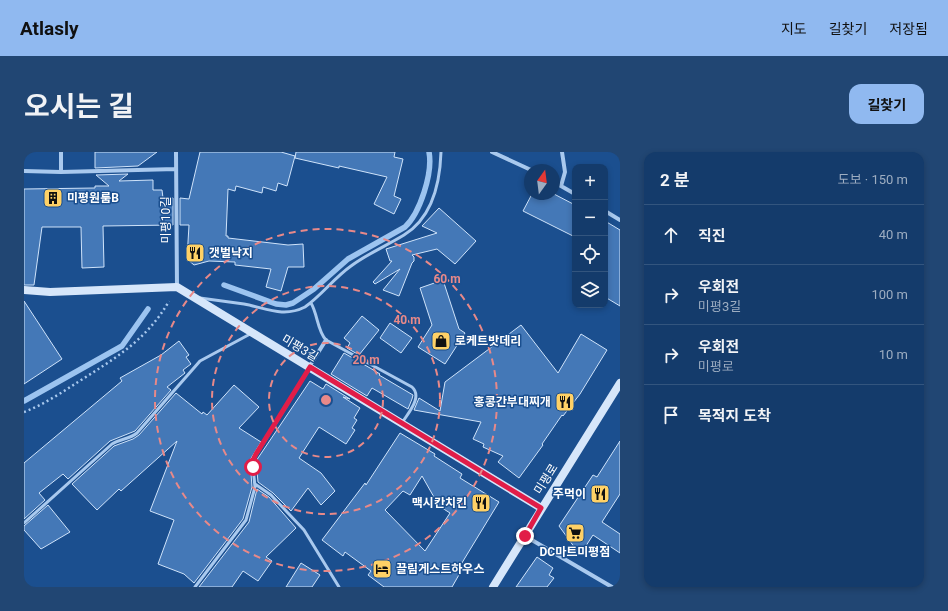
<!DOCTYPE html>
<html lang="ko">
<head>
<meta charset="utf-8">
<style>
	:root { --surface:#143b6b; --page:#214673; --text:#f1f3f6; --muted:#9dadc1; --line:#33557e; --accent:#90b9f0 }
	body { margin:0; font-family:Roboto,"Noto Sans KR",sans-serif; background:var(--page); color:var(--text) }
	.controls { position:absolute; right:12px; top:12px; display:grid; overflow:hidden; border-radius:8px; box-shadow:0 2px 6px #0003 }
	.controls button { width:36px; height:36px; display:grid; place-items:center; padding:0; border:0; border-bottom:1px solid var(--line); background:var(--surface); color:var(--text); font:20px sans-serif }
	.compass { position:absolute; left:500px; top:12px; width:36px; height:36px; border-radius:50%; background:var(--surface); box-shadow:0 2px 6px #0003; rotate:14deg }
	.stop { position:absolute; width:12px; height:12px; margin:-9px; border:3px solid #e11d48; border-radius:50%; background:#fff }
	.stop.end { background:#e11d48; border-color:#fff; box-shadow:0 1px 4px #0008 }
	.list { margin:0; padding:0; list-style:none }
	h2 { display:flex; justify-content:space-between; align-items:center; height:52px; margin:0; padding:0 16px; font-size:17px }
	h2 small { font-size:13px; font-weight:400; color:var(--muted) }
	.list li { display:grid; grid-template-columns:26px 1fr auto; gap:12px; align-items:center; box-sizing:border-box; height:60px; padding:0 16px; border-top:1px solid var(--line) }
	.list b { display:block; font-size:15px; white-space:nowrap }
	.list p { margin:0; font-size:13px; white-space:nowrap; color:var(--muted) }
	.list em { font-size:13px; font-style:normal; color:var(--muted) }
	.icon { flex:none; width:22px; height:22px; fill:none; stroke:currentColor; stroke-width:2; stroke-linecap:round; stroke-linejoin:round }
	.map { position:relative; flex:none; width:596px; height:435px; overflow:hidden; border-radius:12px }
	header { display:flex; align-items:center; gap:24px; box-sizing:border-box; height:56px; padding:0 20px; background:var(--accent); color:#111 }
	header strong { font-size:19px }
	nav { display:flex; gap:22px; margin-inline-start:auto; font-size:14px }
	.intro { display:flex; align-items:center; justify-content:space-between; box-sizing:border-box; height:96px; padding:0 24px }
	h1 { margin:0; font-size:28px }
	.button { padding:10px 18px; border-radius:12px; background:var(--accent); color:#111; font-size:14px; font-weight:700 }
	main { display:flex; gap:24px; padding:0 24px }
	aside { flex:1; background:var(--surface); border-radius:12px; box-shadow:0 2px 6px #0003 }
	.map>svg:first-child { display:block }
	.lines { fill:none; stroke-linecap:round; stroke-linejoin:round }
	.stream { stroke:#9cc4f0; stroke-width:5.5 }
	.building { fill:#4478b7; stroke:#cfe3fa; fill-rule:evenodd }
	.path { stroke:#a9c9ee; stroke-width:2.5; stroke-dasharray:2 3; stroke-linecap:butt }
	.lane { stroke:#a9c9ee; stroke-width:3 }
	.street { stroke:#a9c9ee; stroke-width:4 }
	.secondary { stroke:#d6e6fa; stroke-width:8 }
	.route { stroke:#e11d48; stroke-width:5 }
	.ring { fill:none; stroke:#e88989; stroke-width:2; stroke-dasharray:7 5 }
	.labels { text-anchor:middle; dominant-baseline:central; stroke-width:3; stroke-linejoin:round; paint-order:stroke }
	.poi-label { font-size:12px; font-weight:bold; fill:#fff; stroke:#1b4f8f; text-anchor:start }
	.street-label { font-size:12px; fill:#fff; stroke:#1b4f8f }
	.centre { fill:#e88989; stroke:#1b4f8f; stroke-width:2 }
	.ring-label { font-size:12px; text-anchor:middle; font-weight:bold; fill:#e88989; stroke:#1b4f8f; stroke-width:3; stroke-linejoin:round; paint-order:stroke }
</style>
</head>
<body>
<header>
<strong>Atlasly</strong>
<nav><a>지도</a><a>길찾기</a><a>저장됨</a></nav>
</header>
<div class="intro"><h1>오시는 길</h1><a class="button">길찾기</a></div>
<main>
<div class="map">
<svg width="596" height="435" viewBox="0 0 596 435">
	<rect width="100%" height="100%" fill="#1b4f8f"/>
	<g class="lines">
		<path class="stream" d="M200,133L252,152L262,153L269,151L290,137L324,107L381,75C396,61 409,21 405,0
			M0,249L98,194L124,157"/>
	</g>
	<path class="building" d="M71,0H133L114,14L71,16Z
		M176,0H257L271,4L263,34L254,31L252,39L239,35L238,41L212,34L211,39L204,37L202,84H204V86L264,93L279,92L280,115H264L257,139L242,135L247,117L211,113V110L185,109L170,113L163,107L165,73H156V46L165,47Z
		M272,0H371L370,5L379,7L370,44L377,47L370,62L350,52L363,25L315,14V16L271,6Z
		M104,22L95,29L129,28V38H138L139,46H149V73L79,74L80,115L58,116L57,75H18L10,133H0V37L71,36V34H85L72,23Z
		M508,42H530L551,53V85L499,59Z
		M415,56L452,89L431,112L413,97L388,103L390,105V109L388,111L375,144L359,138L376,117L351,132L349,130L368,109H366L362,97L413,81L398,74Z
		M581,69L596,78V154L581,145Z
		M419,128L435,177L441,181L421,212L394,195L408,173L396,136Z
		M0,149L38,207L0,232Z
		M338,164L355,178L335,203L323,196L326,191L320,186Z
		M366,171L388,186L377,201L356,186Z
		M497,173L534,221L557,182L583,198L556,242L539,264L538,263L518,292L519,293L495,326L474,310L479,304L459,295L460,292L449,287L457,270L390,258L395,246L416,259L421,230Z
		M155,189L165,203L162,205L167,212L159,218L161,221L143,235L147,238L111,279L86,289L44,327L39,322L15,341L21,348L0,367V311L98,229L96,226L137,203Z
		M320,201L346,216L356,222L355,223L389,243L388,247L384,257L348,236L343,244L307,222Z
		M286,229L299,237L302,232L326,247L319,245L336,256L330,266L333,268L328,276L331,278L322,292L295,275L275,306L297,321L311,339L297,353L284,336L267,359L249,341L234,330L232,309Z
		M210,233L235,255L215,276L237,290L226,308L228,335L219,367L170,431L160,422L134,412L150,368L126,359L153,289L97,339L95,337L73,358L48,332L90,294L109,287L115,283L152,241L178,262L179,260L183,263Z
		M376,281L411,302L410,304L438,322L436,326L475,350L433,419L436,421L428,435H360L344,423L347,419L321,400L319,404L298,388L341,331L342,333ZM398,324L415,354L426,361L401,399L361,358L379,339L386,343Z
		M596,289V342L578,370L596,382V401L569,383L556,403L535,374L569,323L573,325Z
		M233,337L245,345L272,376L242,405L248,409L234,429L219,419L208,435H175L225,370Z
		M24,353L46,380L17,397L0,378V374Z
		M513,405L529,416L525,423L530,426L523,435H492Z
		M277,411L296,423L288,435H262Z"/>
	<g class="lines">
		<path class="path" d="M0,260C19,253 37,241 54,230C90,207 123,188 145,149"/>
		<path class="lane" d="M176,146C191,148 206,150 220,152C242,156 259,166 281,155C298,143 310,126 327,114C343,102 362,94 380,83C408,66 416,31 417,0
			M287,151C294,163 293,178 302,188L388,235C399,245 384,261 378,271
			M231,332L247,343L280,378L315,435
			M0,371L88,292C96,287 106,287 113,281L176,209L228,181
			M171,435L222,368L231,335L229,315V308L285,217"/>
		<path class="street" d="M37,0V20
			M152,0L153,135
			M468,0L507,18
			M0,19L37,20L152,17
			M530,30L551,42
			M537,34L541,20L538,0
			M581,59L596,68
			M285,215L302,188
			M501,384L588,435"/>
		<path class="secondary" d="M0,138L26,140L153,135L517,356
			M469,435L596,231"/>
	</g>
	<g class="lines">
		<path class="route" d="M229,315V308L232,302L286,215L517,356L501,384"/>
	</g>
	<g class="ring">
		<circle cx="302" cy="248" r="57"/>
		<circle cx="302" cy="248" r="114"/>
		<circle cx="302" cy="248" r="171"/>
	</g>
	<defs>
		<g id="building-square" transform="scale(1)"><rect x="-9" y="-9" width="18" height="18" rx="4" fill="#ffd166" stroke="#1b4f8f"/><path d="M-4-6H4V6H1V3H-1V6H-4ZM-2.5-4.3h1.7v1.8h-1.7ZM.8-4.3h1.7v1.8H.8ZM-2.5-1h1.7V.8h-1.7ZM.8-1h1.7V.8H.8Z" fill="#111"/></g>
		<g id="restaurant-square" transform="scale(1)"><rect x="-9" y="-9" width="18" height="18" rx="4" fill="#ffd166" stroke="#1b4f8f"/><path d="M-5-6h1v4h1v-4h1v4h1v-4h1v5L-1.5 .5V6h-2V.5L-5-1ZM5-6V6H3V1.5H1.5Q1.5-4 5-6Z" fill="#111"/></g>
		<g id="shop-square" transform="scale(1)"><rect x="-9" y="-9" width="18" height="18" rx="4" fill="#ffd166" stroke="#1b4f8f"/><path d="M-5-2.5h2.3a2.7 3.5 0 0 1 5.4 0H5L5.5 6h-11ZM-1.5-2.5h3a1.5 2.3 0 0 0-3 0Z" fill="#111"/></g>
		<g id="supermarket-square" transform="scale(1)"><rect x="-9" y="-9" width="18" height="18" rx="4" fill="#ffd166" stroke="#1b4f8f"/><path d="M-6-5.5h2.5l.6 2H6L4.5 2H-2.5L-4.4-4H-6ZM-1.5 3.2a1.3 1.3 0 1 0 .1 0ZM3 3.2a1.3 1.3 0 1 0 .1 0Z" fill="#111"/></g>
		<g id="hotel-square" transform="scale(1)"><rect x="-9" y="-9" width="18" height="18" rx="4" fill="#ffd166" stroke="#1b4f8f"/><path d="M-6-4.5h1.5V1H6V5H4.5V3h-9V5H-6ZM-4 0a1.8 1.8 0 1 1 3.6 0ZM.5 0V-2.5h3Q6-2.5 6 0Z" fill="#111"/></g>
	</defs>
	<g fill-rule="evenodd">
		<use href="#building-square" x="29" y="46"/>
		<use href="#restaurant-square" x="171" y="101"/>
		<use href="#shop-square" x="417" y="189"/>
		<use href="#restaurant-square" x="541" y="250"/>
		<use href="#restaurant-square" x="576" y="342"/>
		<use href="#restaurant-square" x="457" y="351"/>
		<use href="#supermarket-square" x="551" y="381"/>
		<use href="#hotel-square" x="358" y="417"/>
	</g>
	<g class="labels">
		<g class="poi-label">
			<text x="43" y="46">미평원룸B</text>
			<text x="185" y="101">갯벌낙지</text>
			<text x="431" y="189">로케트밧데리</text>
			<text x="527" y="250" text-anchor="end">홍콩간부대찌개</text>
			<text x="562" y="342" text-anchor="end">주먹이</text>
			<text x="443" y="351" text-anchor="end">맥시칸치킨</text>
			<text x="551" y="400" text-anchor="middle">DC마트미평점</text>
			<text x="372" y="417">끌림게스트하우스</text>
		</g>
		<g class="street-label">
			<text transform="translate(142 68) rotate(-90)">미평10길</text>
			<text transform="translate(276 196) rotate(31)">미평3길</text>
			<text transform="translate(522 327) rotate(-58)">미평로</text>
		</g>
	</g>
	<circle cx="302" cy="248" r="6" class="centre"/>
	<g class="ring-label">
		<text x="423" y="131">60 m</text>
		<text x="383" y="172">40 m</text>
		<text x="342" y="212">20 m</text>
	</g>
</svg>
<div class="controls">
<button>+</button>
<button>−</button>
<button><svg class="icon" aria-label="locate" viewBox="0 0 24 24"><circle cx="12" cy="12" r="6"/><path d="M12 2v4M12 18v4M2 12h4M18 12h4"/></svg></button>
<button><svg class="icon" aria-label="layers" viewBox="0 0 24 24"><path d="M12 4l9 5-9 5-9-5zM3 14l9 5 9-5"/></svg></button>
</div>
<svg class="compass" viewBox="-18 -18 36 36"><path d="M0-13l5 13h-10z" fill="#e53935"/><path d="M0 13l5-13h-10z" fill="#9dadc1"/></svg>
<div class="stop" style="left:229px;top:315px"></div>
<div class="stop end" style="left:501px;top:384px"></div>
</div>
<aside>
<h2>2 분<small>도보 · 150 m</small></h2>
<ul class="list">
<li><svg class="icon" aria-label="ahead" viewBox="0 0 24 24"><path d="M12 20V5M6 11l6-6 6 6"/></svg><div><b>직진</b></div><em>40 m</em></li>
<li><svg class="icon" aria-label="right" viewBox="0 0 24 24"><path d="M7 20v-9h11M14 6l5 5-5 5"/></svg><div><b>우회전</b><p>미평3길</p></div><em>100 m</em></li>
<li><svg class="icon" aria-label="right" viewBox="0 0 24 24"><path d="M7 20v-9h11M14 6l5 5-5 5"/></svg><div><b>우회전</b><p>미평로</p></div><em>10 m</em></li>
<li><svg class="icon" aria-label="arrive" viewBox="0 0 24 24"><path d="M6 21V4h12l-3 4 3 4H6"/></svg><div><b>목적지 도착</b></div></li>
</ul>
</aside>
</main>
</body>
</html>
